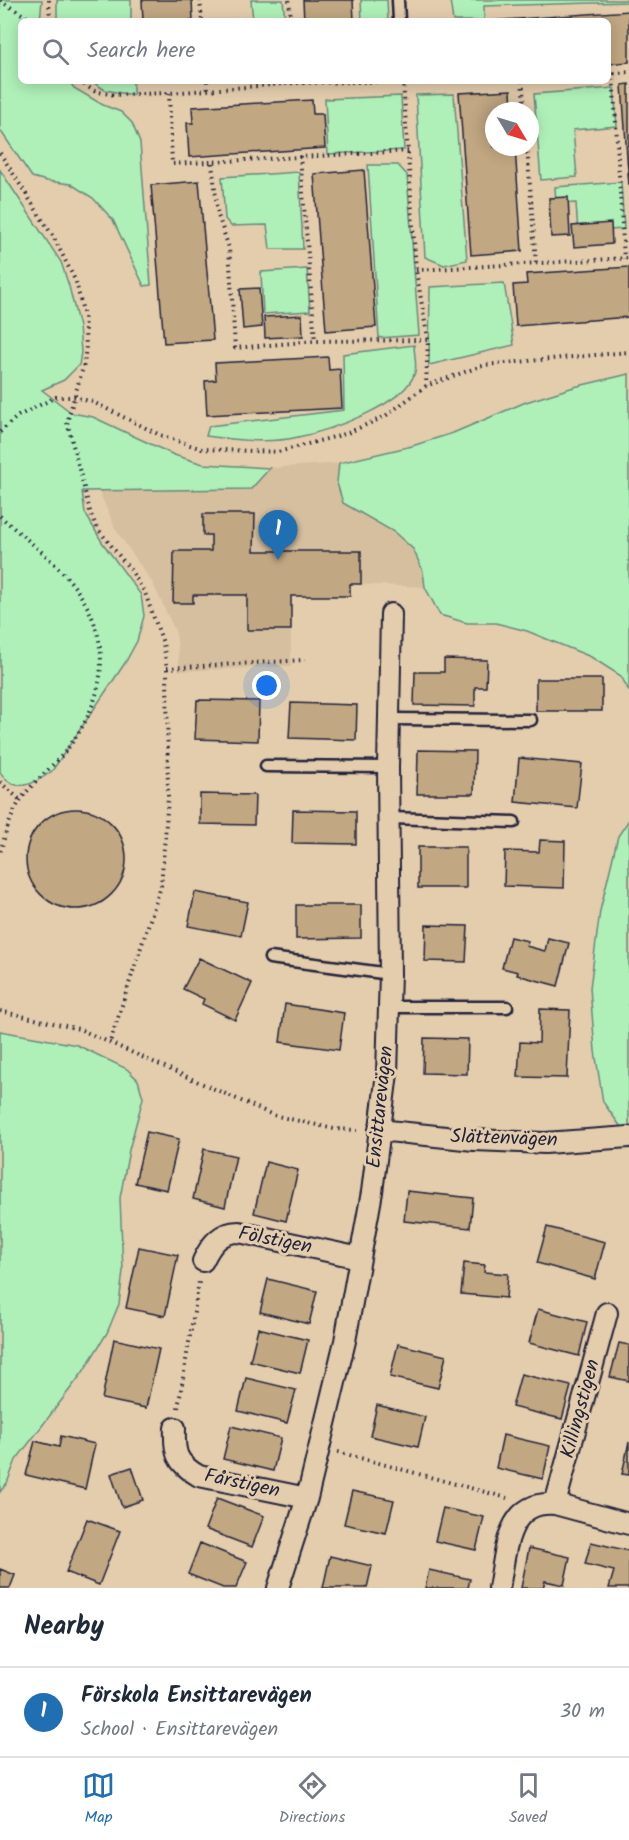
<!DOCTYPE html>
<html lang="en">
<head>
<meta charset="utf-8">
<style>
	:root { --surface:#fff; --page:#f6f6f7; --text:#1f2937; --muted:#747a83; --line:#e0e1e3; --accent:#1f6fb2 }
	body { margin:0; font-family:Kalam,sans-serif; background:var(--page); color:var(--text) }
	.compass { position:absolute; left:485px; top:102px; width:54px; height:54px; border-radius:50%; background:var(--surface); box-shadow:0 3px 15px #0003; rotate:128deg }
	.you { position:absolute; left:267px; top:686px; width:21px; height:21px; margin:-15px; border:4px solid #fff; border-radius:50%; background:#1a73e8; box-shadow:0 0 0 9px #1a73e833 }
	.badge { display:grid; place-items:center; width:39px; height:39px; border-radius:50%; background:var(--accent); color:#fff; font-size:20px; font-weight:700 }
	.pin { position:absolute; translate:-50% -50px; filter:drop-shadow(0 2px 3px #0008) }
	.pin::after { content:''; position:absolute; top:32px; width:21px; height:18px; background:inherit; clip-path:polygon(0 0,100% 0,50% 100%) }
	.list { margin:0; padding:0; list-style:none }
	h2 { display:flex; justify-content:space-between; align-items:center; height:78px; margin:0; padding:0 24px; font-size:26px }
	h2 small { font-size:20px; font-weight:400; color:var(--muted) }
	.list li { display:grid; grid-template-columns:39px 1fr auto; gap:18px; align-items:center; box-sizing:border-box; height:90px; padding:0 24px; border-top:2px solid var(--line) }
	.list b { display:block; font-size:22px; white-space:nowrap }
	.list p { margin:0; font-size:20px; white-space:nowrap; color:var(--muted) }
	.list em { font-size:20px; font-style:normal; color:var(--muted) }
	.icon { flex:none; width:33px; height:33px; fill:none; stroke:currentColor; stroke-width:2; stroke-linecap:round; stroke-linejoin:round }
	.map { position:relative; flex:none; width:629px; height:1588px; overflow:hidden }
	.search { position:absolute; background:var(--surface); box-shadow:0 3px 15px #0003; left:18px; right:18px; top:18px; height:66px; display:flex; align-items:center; gap:15px; box-sizing:border-box; padding:0 21px; border-radius:9px; color:var(--muted); font-size:22px }
	.sheet { height:168px; background:var(--surface) }
	nav { display:flex; justify-content:space-around; align-items:center; box-sizing:border-box; height:84px; border-top:2px solid var(--line); background:var(--surface); font-size:16px; color:var(--muted) }
	nav a { display:grid; justify-items:center; gap:3px }
	nav .on { color:var(--accent) }
	.map>svg:first-child { display:block }
	.built { fill:#d6bf9e }
	.green { fill:#aff0b8; stroke:#68897a; stroke-width:1.5 }
	.building { fill:#c1a782; stroke:#22223b; stroke-width:1.5 }
	.lines { fill:none; stroke-linecap:round; stroke-linejoin:round }
	.service-casing { stroke:#22223b; stroke-width:15 }
	.minor-casing { stroke:#22223b; stroke-width:24 }
	.path { stroke:#22223b; stroke-width:4; stroke-dasharray:1.5 4.5; stroke-linecap:butt }
	.service { stroke:#e4cdad; stroke-width:10 }
	.minor { stroke:#e4cdad; stroke-width:20 }
	.labels { text-anchor:middle; dominant-baseline:central; stroke-width:6; stroke-linejoin:round; paint-order:stroke }
	.street-label { font-size:20px; fill:#22223b; stroke:#e4cdad }
</style>
</head>
<body>
<div class="map">
<svg width="629" height="1588" viewBox="0 0 629 1588">
	<rect width="100%" height="100%" fill="#e4cdad"/>
	<filter id="ink" filterUnits="userSpaceOnUse"><feTurbulence type="fractalNoise" baseFrequency=".0167" numOctaves="2"/><feDisplacementMap in="SourceGraphic" scale="12" xChannelSelector="R" yChannelSelector="G"/><feConvolveMatrix kernelMatrix="1 2 1 2 8 2 1 2 1" color-interpolation-filters="sRGB"/></filter>
	<g filter="url(#ink)">
		<path class="built" d="M339,463L337,483L343,503L394,532L413,549L423,571L425,587L351,584L350,596H291V666L180,671L176,633L153,584L116,530L99,491L251,489L270,468Z"/>
		<path class="green" d="M0,0H42L40,21H21V81H69L74,88L103,105L121,112L132,123L140,143L151,285L144,286L113,220L93,198L71,184L47,181L32,177L0,130Z
			M57,0H131V21H57Z
			M251,0H283L285,21H253Z
			M361,0H387L388,21H362Z
			M450,0H629V2L484,6V21H453Z
			M91,81H133V95L105,90Z
			M614,88L617,126L573,130L577,177L541,180L534,94Z
			M454,94L467,260L444,265L425,257L416,95Z
			M401,96L404,150L328,154L325,99Z
			M368,165H398L407,175L419,335L379,338Z
			M0,170L61,262L69,286L79,327L81,352L79,365L64,380L42,390L72,413L93,417L174,455L203,464L270,468L251,489L82,491L85,513L102,542L141,595L144,616L137,641L125,663L52,771C35,784 14,795 0,772Z
			M299,172L303,249H270L267,225L231,226L225,219L222,177Z
			M621,182L624,229L578,232L576,203L556,204L555,187Z
			M307,269L310,311L263,314L261,272Z
			M504,283L514,345L429,365L430,287Z
			M414,345C414,353 417,364 415,372C406,405 328,431 298,437C269,444 235,440 206,436L209,426L344,410L343,354Z
			M629,374V691L621,676L591,657L527,631L496,623H467L440,615L425,587L423,571L413,549L394,532L343,503L337,483L339,463L412,446L453,433L526,402L574,387Z
			M629,820V1129L621,1127L603,1102L595,1051L590,988L600,911L618,836Z
			M0,1031L77,1045L127,1069L138,1080L143,1098L129,1150L120,1198L123,1271L119,1304L107,1333L83,1372L16,1460L7,1483L0,1492Z"/>
		<path class="building" d="M142,0H192L193,21H143Z
			M303,0H353L354,21H304Z
			M629,11V62L608,64V21H490Z
			M629,84V186L622,85Z
			M511,90L512,111H494V147H515L522,251L471,255L459,93Z
			M312,100L313,114H323L325,148L189,157L187,123H193L192,107Z
			M364,170L376,327L326,331L314,174Z
			M199,181L213,340L164,343L151,185Z
			M568,197L570,236L551,237L549,198Z
			M611,223L612,244L574,247L572,226Z
			M629,267V317L516,326L513,285L527,284L526,274Z
			M259,288L262,327L243,329L240,289Z
			M302,315L303,336L265,338L264,317Z
			M328,357L329,370L340,369L342,408L207,415L205,381L216,380L215,363Z
			M203,514H255L254,551H361V584H350V596H291V630H247V595H193V603H173L174,551H211V535H203Z
			M444,659L487,660L486,687H475V706L414,705L415,672H444Z
			M536,679H602V711H536Z
			M197,700L259,701L258,741L195,739Z
			M291,703L357,705L356,740L289,738Z
			M418,750L475,751L474,794H417Z
			M519,758L582,764L577,808L515,802Z
			M200,794L255,795L254,825L200,824Z
			M26 859a50 50 0 1 1 100 0a50 50 0 1 1-100 0Z
			M293,810L356,811V844L292,843Z
			M540,840L565,841L564,888L504,886L505,851L539,852Z
			M418,847H466V888H418Z
			M195,892L248,902L241,936L188,926Z
			M296,905H361V938L296,939Z
			M426,925L468,926L466,962L425,961Z
			M510,937L528,941L526,946L545,951L548,938L569,943L558,986L517,975L518,972L502,968Z
			M199,958L252,983L235,1020L202,1004L204,999L183,989Z
			M285,1004L344,1013L339,1050L280,1042Z
			M540,1009L570,1010L567,1078L518,1077L520,1042L539,1043Z
			M424,1038L468,1039L467,1074L423,1073Z
			M147,1132L179,1139L167,1190L135,1183Z
			M204,1149L236,1156L225,1207L193,1199Z
			M266,1162L298,1170L286,1221L254,1213Z
			M407,1191L473,1198L470,1228L404,1221Z
			M547,1227L605,1242L595,1279L537,1263Z
			M139,1247L178,1255L165,1316L126,1308Z
			M464,1263L485,1265L484,1272L508,1274L506,1298L461,1294Z
			M268,1279L317,1291L309,1324L260,1312Z
			M538,1309L587,1322L579,1356L529,1343Z
			M258,1328L308,1340L300,1373L250,1361Z
			M114,1339L159,1349L146,1408L102,1399Z
			M619,1343L629,1345V1381L610,1377Z
			M398,1344L446,1356L438,1388L390,1377Z
			M521,1374L571,1386L562,1419L512,1407Z
			M246,1378L296,1390L287,1423L238,1411Z
			M377,1405L425,1417L418,1447L370,1436Z
			M231,1426L281,1438L273,1471L223,1459Z
			M503,1435L550,1446L543,1479L496,1468Z
			M61,1436L95,1444L85,1489L26,1475L35,1441L59,1447Z
			M629,1442V1475L622,1474Z
			M132,1467L143,1500L122,1507L111,1474Z
			M352,1491L394,1500L386,1533L344,1524Z
			M217,1498L264,1516L252,1547L205,1529Z
			M443,1508L484,1517L476,1550L435,1541Z
			M87,1519L120,1531L99,1585L66,1572Z
			M591,1542L629,1551V1588H609L614,1571L585,1564Z
			M200,1543L247,1562L236,1588H223L188,1574Z
			M529,1548L570,1557L564,1585L545,1581L543,1588H521Z
			M330,1556L372,1566L367,1588H323Z
			M0,1569L15,1575L10,1588H0Z
			M429,1570L470,1579L468,1588H425Z"/>
		<g class="lines">
			<g class="service-casing">
				<path id="service" d="M398,0L399,21
					M390,719L531,720
					M266,766L388,767
					M390,818L514,822
					M270,958L390,974
					M390,1007H507"/>
			</g>
			<g class="minor-casing">
				<path id="minor" d="M379,1130L474,1140L545,1143L629,1137
					M203,1261C211,1244 220,1232 239,1232L360,1258
					M175,1428C174,1453 176,1463 199,1476L307,1498
					M555,1504L607,1313
					M278,1588L307,1498L345,1341L372,1192L387,1073L390,974L388,767L391,614
					M499,1588C506,1552 506,1500 555,1504L629,1524"/>
			</g>
			<path class="path" d="M49,0L50,21
				M200,0L202,21
				M289,0L291,21
				M0,1L34,21
				M613,73L624,259
				M608,74L629,72
				M79,81L94,91L114,95L169,93L296,83L418,81
				M207,81L208,90
				M403,81L416,270L428,340L426,386
				M522,81L525,111
				M169,93L172,164L409,151
				M527,147L536,263
				M0,153L54,238L76,282L84,316L86,346L84,364L67,422L91,515L98,529L132,572L145,593L163,643L167,668L168,798L161,886L110,1042
				M300,156L315,341
				M212,163L218,215L229,248L235,348L315,341L428,340
				M416,270L629,258
				M0,432L18,416L56,397H74L93,402L160,435L202,449L278,452L345,434L384,417L426,386L484,365L629,352
				M0,516C21,535 45,553 64,574C112,627 112,688 71,744C57,764 36,778 22,798C11,813 5,835 0,853
				M167,668L305,660
				M0,782L20,800
				M0,1011L79,1029L273,1115L334,1129L357,1130
				M178,1408L199,1282
				M338,1452L507,1498"/>
			<use href="#service" class="service"/>
			<use href="#minor" class="minor"/>
		</g>
	</g>
	<g class="labels">
		<g class="street-label">
			<text transform="translate(381 1107) rotate(-84)">Ensittarevägen</text>
			<text transform="translate(504 1139) rotate(2)">Slättenvägen</text>
			<text transform="translate(275 1241) rotate(11)">Fölstigen</text>
			<text transform="translate(581 1409) rotate(-75)">Killingstigen</text>
			<text transform="translate(242 1484) rotate(12)">Fårstigen</text>
		</g>
	</g>
</svg>
<svg class="compass" viewBox="-18 -18 36 36"><path d="M0-13l5 13h-10z" fill="#e53935"/><path d="M0 13l5-13h-10z" fill="#747a83"/></svg>
<div class="you"></div>
<div class="pin badge" style="left:278px;top:560px">1</div>
<div class="search"><svg class="icon" aria-label="search" viewBox="0 0 24 24"><circle cx="10" cy="10" r="6"/><path d="M15 15l6 6"/></svg>Search here</div>
</div>
<section class="sheet">
<h2>Nearby<small></small></h2>
<ul class="list">
<li><span class="badge">1</span><div><b>Förskola Ensittarevägen</b><p>School · Ensittarevägen</p></div><em>30 m</em></li>
</ul>
</section>
<nav>
<a class="on"><svg class="icon" aria-label="map" viewBox="0 0 24 24"><path d="M3 6l6-2 6 2 6-2v14l-6 2-6-2-6 2zM9 4v14M15 6v14"/></svg>Map</a>
<a><svg class="icon" aria-label="directions" viewBox="0 0 24 24"><path d="M12 3l9 9-9 9-9-9zM9 14v-3h6M13 9l2 2-2 2"/></svg>Directions</a>
<a><svg class="icon" aria-label="saved" viewBox="0 0 24 24"><path d="M7 4h10v16l-5-4-5 4z"/></svg>Saved</a>
</nav>
</body>
</html>
